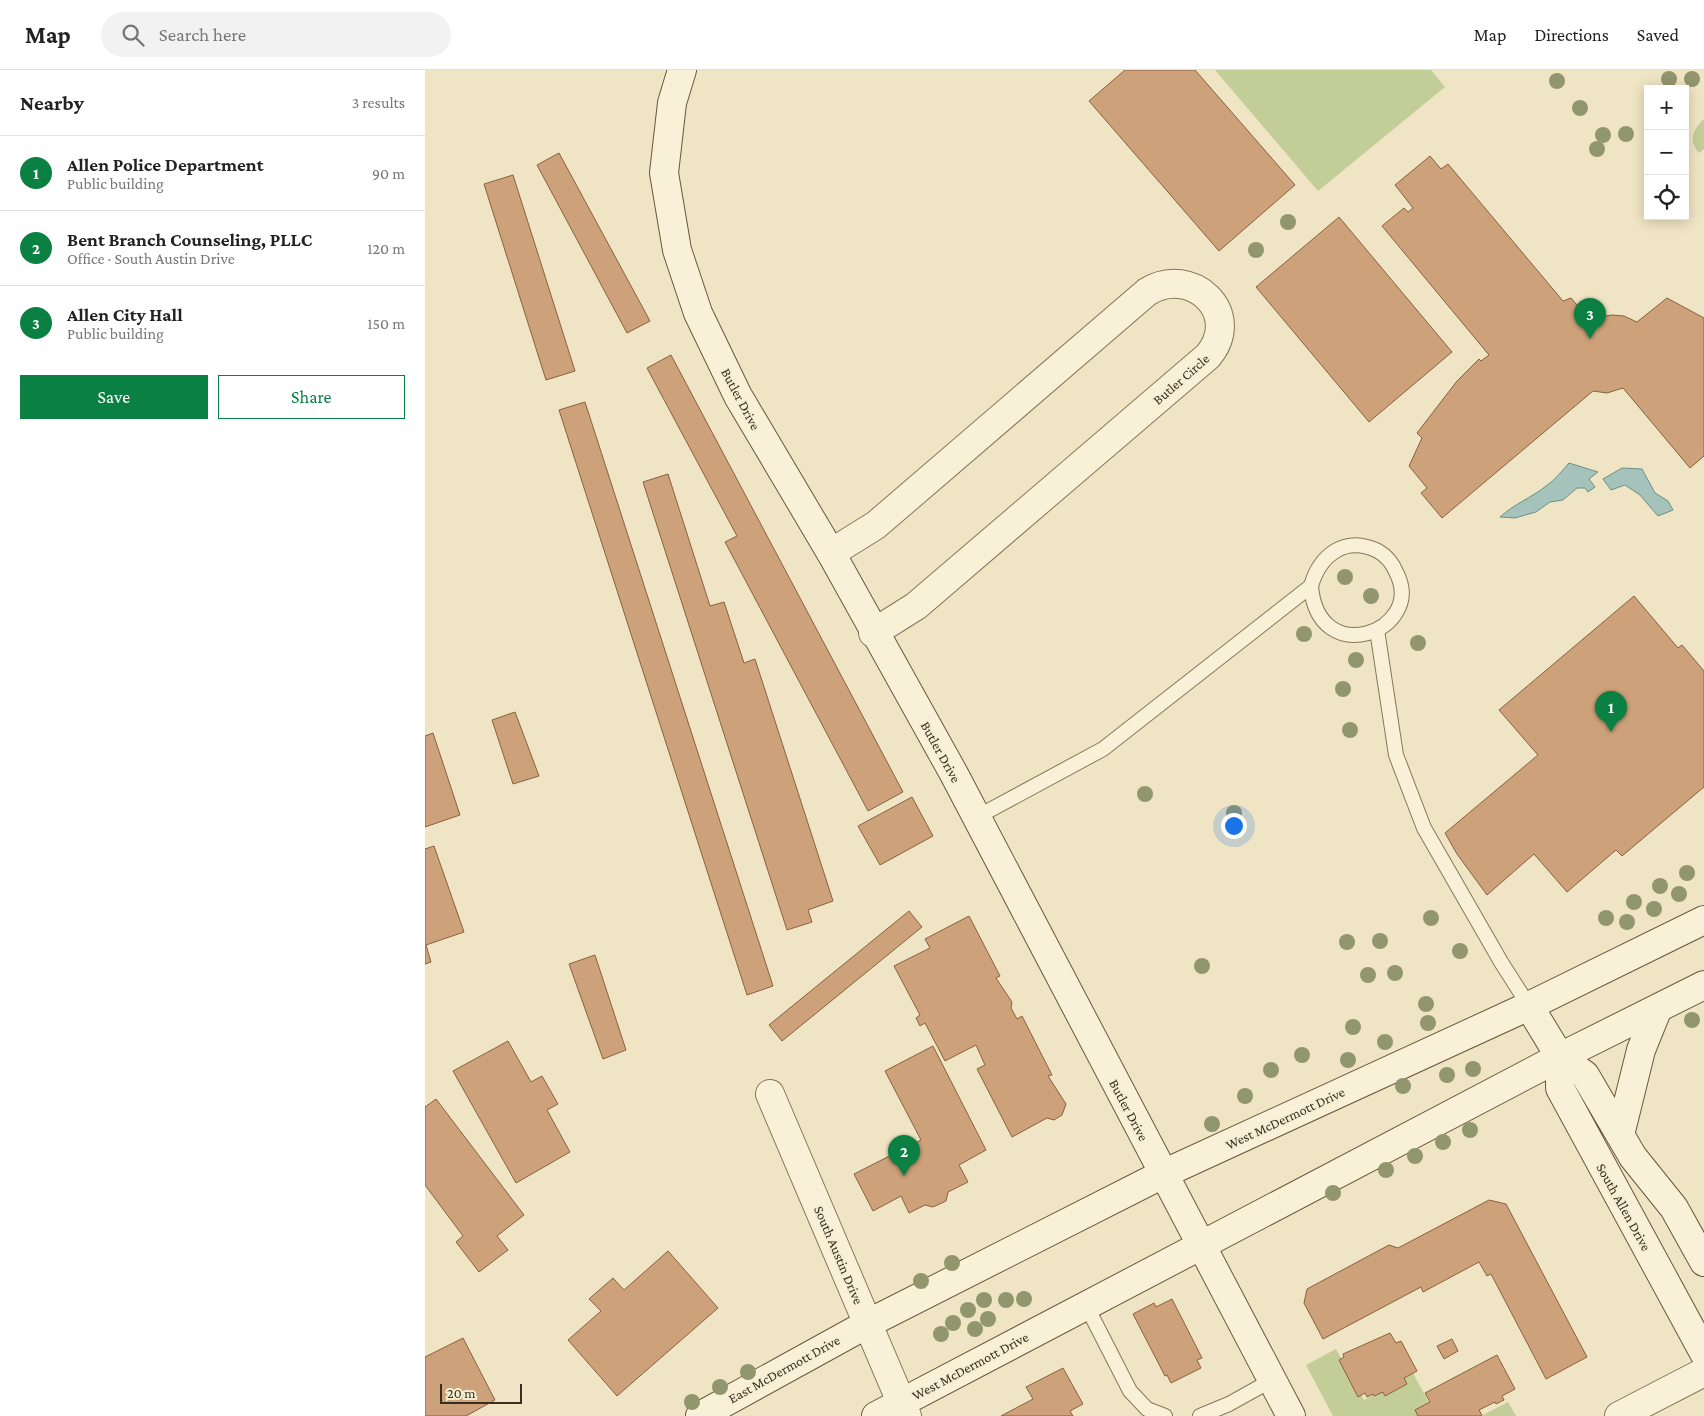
<!DOCTYPE html>
<html lang="en">
<head>
<meta charset="utf-8">
<style>
	:root { --surface:#fff; --page:#f2f2f2; --text:#222; --muted:#767676; --line:#e0e0e0; --accent:#0b8043 }
	body { margin:0; font-family:"Crimson Pro",serif; background:var(--page); color:var(--text) }
	.controls { position:absolute; right:15px; top:15px; display:grid; overflow:hidden; border-radius:0px; box-shadow:0 2px 12px #0003 }
	.controls button { width:45px; height:45px; display:grid; place-items:center; padding:0; border:0; border-bottom:1px solid var(--line); background:var(--surface); color:var(--text); font:25px sans-serif }
	.scale { position:absolute; left:15px; bottom:12px; width:82px; box-sizing:border-box; padding-left:5px; border:2px solid #392d1e; border-top:0; font-size:14px; line-height:18px; white-space:nowrap; color:#392d1e; -webkit-text-stroke:4px #f6eed3; paint-order:stroke }
	.you { position:absolute; left:808px; top:755px; width:18px; height:18px; margin:-12px; border:4px solid #fff; border-radius:50%; background:#1a73e8; box-shadow:0 0 0 8px #1a73e833 }
	.badge { display:grid; place-items:center; width:32px; height:32px; border-radius:50%; background:var(--accent); color:#fff; font-size:16px; font-weight:700 }
	.pin { position:absolute; translate:-50% -41px; filter:drop-shadow(0 1px 2px #0008) }
	.pin::after { content:''; position:absolute; top:26px; width:18px; height:15px; background:inherit; clip-path:polygon(0 0,100% 0,50% 100%) }
	.list { margin:0; padding:0; list-style:none }
	h2 { display:flex; justify-content:space-between; align-items:center; height:65px; margin:0; padding:0 20px; font-size:21px }
	h2 small { font-size:16px; font-weight:400; color:var(--muted) }
	.list li { display:grid; grid-template-columns:32px 1fr auto; gap:15px; align-items:center; box-sizing:border-box; height:75px; padding:0 20px; border-top:1px solid var(--line) }
	.list b { display:block; font-size:19px; white-space:nowrap }
	.list p { margin:0; font-size:16px; white-space:nowrap; color:var(--muted) }
	.list em { font-size:16px; font-style:normal; color:var(--muted) }
	.actions { display:flex; gap:10px; padding:15px 20px }
	.actions a { flex:1; padding:11px 0; border:1px solid var(--accent); border-radius:0px; text-align:center; font-size:18px; color:var(--accent) }
	.actions .main { background:var(--accent); color:#fff }
	.icon { flex:none; width:28px; height:28px; fill:none; stroke:currentColor; stroke-width:2; stroke-linecap:round; stroke-linejoin:round }
	.map { position:relative; flex:none; width:1279px; height:1346px; overflow:hidden }
	header { display:flex; align-items:center; gap:30px; box-sizing:border-box; height:70px; padding:0 25px; background:var(--surface); border-bottom:1px solid var(--line) }
	header strong { font-size:24px }
	nav { display:flex; gap:28px; margin-inline-start:auto; font-size:18px }
	.search { width:350px; height:45px; background:var(--page); display:flex; align-items:center; gap:12px; box-sizing:border-box; padding:0 18px; border-radius:28px; color:var(--muted); font-size:19px }
	main { display:flex }
	aside { flex:1; background:var(--surface) }
	.map>svg:first-child { display:block }
	.green { fill:#c3cd97 }
	.water { fill:#a5c2bb; stroke:#6c9089 }
	.building { fill:#cda179; stroke:#89613f }
	.lines { fill:none; stroke-linecap:round; stroke-linejoin:round }
	.lane-casing { stroke:#89765a; stroke-width:16 }
	.street-casing { stroke:#89765a; stroke-width:30 }
	.secondary-casing { stroke:#6b573d; stroke-width:30 }
	.lane { stroke:#f9f1d7; stroke-width:14 }
	.street { stroke:#f9f1d7; stroke-width:28 }
	.secondary { stroke:#f9f1d7; stroke-width:28 }
	.tree { fill:#92966c }
	.labels { text-anchor:middle; dominant-baseline:central; stroke-width:4; stroke-linejoin:round; paint-order:stroke }
	.street-label { font-size:14px; fill:#392d1e; stroke:#f6eed3 }
</style>
</head>
<body>
<header>
<strong>Map</strong>
<div class="search"><svg class="icon" aria-label="search" viewBox="0 0 24 24"><circle cx="10" cy="10" r="6"/><path d="M15 15l6 6"/></svg>Search here</div>
<nav><a>Map</a><a>Directions</a><a>Saved</a></nav>
</header>
<main>
<aside>
<h2>Nearby<small>3 results</small></h2>
<ul class="list">
<li><span class="badge">1</span><div><b>Allen Police Department</b><p>Public building</p></div><em>90 m</em></li>
<li><span class="badge">2</span><div><b>Bent Branch Counseling, PLLC</b><p>Office · South Austin Drive</p></div><em>120 m</em></li>
<li><span class="badge">3</span><div><b>Allen City Hall</b><p>Public building</p></div><em>150 m</em></li>
</ul>
<div class="actions"><a class="main">Save</a><a>Share</a></div>
</aside>
<div class="map">
<svg width="1279" height="1346" viewBox="0 0 1279 1346">
	<rect width="100%" height="100%" fill="#efe4c3"/>
	<path class="green" d="M790,0H1006L1020,17L893,121Z
		M1279,49V79L1274,83C1263,71 1268,59 1279,49Z
		M911,1279L939,1330L988,1303L1011,1346H908L881,1295Z
		M1083,1332L1091,1346H1056L1058,1345Z"/>
	<path class="water" d="M1144,393L1173,402L1164,409L1170,417L1163,422L1160,418H1152L1138,430L1125,432L1111,442L1090,448L1075,447C1089,434 1106,428 1121,416C1130,410 1137,401 1144,393Z
		M1197,398L1217,399L1230,423L1243,431L1248,440L1233,446L1215,425L1200,415L1186,420L1178,409Z"/>
	<path class="building" d="M700,0H770L870,115L794,181L664,31Z
		M134,83L225,251L202,263L112,95Z
		M1005,86L1016,99L1023,94L1138,231L1146,228L1168,253L1175,247L1187,245L1199,246L1212,252L1242,228L1279,248V386L1265,398L1198,318L1182,323L1168,321L1017,448L996,423L1002,418L984,396L997,368L992,363L1032,311L1054,289L1056,291L1064,285L957,156L979,138L983,142L988,138L970,115Z
		M88,105L150,301L121,310L59,114Z
		M914,147L1027,282L944,352L831,217Z
		M246,285L478,722L443,741L300,472L312,466L222,298Z
		M160,332L348,916L322,925L134,340Z
		M243,404L285,536L299,532L319,593L330,589L408,831L383,840L387,852L362,860L218,412Z
		M1209,526L1253,578L1257,575L1279,601V717L1197,786L1191,780L1142,822L1109,784L1062,825L1032,784L1020,763L1113,685L1074,640Z
		M90,642L114,706L88,714L67,650Z
		M8,663L35,745L0,757V666Z
		M487,727L508,766L455,795L433,756Z
		M9,776L39,862L1,875L6,892L0,894V779Z
		M484,841L497,857L357,971L344,955Z
		M544,846L575,906L571,908L587,932L586,938L592,949L597,946L627,1005L623,1006L641,1034L637,1045L629,1050L622,1048L587,1067L552,999L560,995L551,975L520,991L500,953L495,956L491,948L495,945L469,896L505,878L500,869Z
		M170,885L201,980L178,989L144,894Z
		M83,971L106,1012L117,1006L133,1034L122,1040L145,1082L91,1113L28,1001Z
		M508,976L561,1080L534,1095L543,1112L523,1122L521,1131L508,1137L500,1135L484,1143L476,1126L448,1141L429,1104L496,1070L460,1001Z
		M11,1029L99,1145L72,1166L83,1180L54,1202L31,1172L38,1166L0,1115V1037Z
		M1064,1130L1081,1134L1162,1287L1121,1309L1066,1204L1062,1206L1054,1192L998,1222L996,1217L898,1269L879,1233L882,1219L964,1175L973,1178Z
		M243,1181L293,1238L192,1326L143,1270L176,1241L164,1229L188,1208L199,1220Z
		M747,1229L777,1288L772,1290L776,1298L746,1313L742,1305L740,1306L708,1244L729,1233L731,1237Z
		M965,1263L971,1273L976,1271L992,1301L979,1308L982,1314L960,1326L958,1322L949,1326L948,1324L942,1327L940,1323L933,1327L914,1290L919,1287L918,1284Z
		M38,1268L70,1330L41,1346H0V1287Z
		M1027,1269L1033,1281L1019,1289L1012,1276Z
		M1072,1285L1090,1319L1077,1326L1079,1330L1071,1334L1070,1332L1054,1340L1057,1345L1055,1346H993L990,1340L1005,1332L1000,1323Z
		M638,1298L658,1334L645,1341L648,1346H576L608,1329L601,1317Z"/>
	<g class="lines">
		<g class="lane-casing">
			<path id="lane" d="M952,560L971,685L999,758L1076,892L1104,936
				M552,747L678,679L886,516C895,485 920,465 953,481C962,486 968,494 972,504C1000,561 893,601 886,516
				M661,1235L705,1321L722,1339L740,1346
				M775,1346L804,1334L847,1310"/>
		</g>
		<g class="street-casing">
			<path id="street" d="M406,483L451,455L722,222C766,194 819,243 783,286L491,536L448,563
				M345,1024L482,1346
				M1194,1346L1279,1302"/>
		</g>
		<g class="secondary-casing">
			<path id="secondary" d="M257,0L247,33L239,103L252,180L273,243L313,326L406,483L529,704L866,1346
				M1104,936L1135,987L1160,1005L1208,1087L1249,1138L1279,1192
				M1135,987V1018L1279,1283
				M1195,1065L1216,980L1233,938
				M275,1346L444,1253L738,1104L1104,936L1279,850
				M451,1346L1135,987L1279,915"/>
		</g>
		<use href="#lane" class="lane"/>
		<use href="#street" class="street"/>
		<use href="#secondary" class="secondary"/>
	</g>
	<g class="tree">
		<circle cx="1244" cy="9" r="8"/>
		<circle cx="1267" cy="9" r="8"/>
		<circle cx="1132" cy="11" r="8"/>
		<circle cx="1155" cy="38" r="8"/>
		<circle cx="1201" cy="64" r="8"/>
		<circle cx="1178" cy="65" r="8"/>
		<circle cx="1172" cy="79" r="8"/>
		<circle cx="863" cy="152" r="8"/>
		<circle cx="831" cy="180" r="8"/>
		<circle cx="920" cy="507" r="8"/>
		<circle cx="946" cy="526" r="8"/>
		<circle cx="879" cy="564" r="8"/>
		<circle cx="993" cy="573" r="8"/>
		<circle cx="931" cy="590" r="8"/>
		<circle cx="918" cy="619" r="8"/>
		<circle cx="925" cy="660" r="8"/>
		<circle cx="720" cy="724" r="8"/>
		<circle cx="809" cy="743" r="8"/>
		<circle cx="1262" cy="803" r="8"/>
		<circle cx="1235" cy="816" r="8"/>
		<circle cx="1254" cy="824" r="8"/>
		<circle cx="1209" cy="832" r="8"/>
		<circle cx="1229" cy="839" r="8"/>
		<circle cx="1006" cy="848" r="8"/>
		<circle cx="1181" cy="848" r="8"/>
		<circle cx="1202" cy="852" r="8"/>
		<circle cx="955" cy="871" r="8"/>
		<circle cx="922" cy="872" r="8"/>
		<circle cx="1035" cy="881" r="8"/>
		<circle cx="777" cy="896" r="8"/>
		<circle cx="970" cy="903" r="8"/>
		<circle cx="943" cy="905" r="8"/>
		<circle cx="1001" cy="934" r="8"/>
		<circle cx="1267" cy="950" r="8"/>
		<circle cx="1003" cy="953" r="8"/>
		<circle cx="928" cy="957" r="8"/>
		<circle cx="960" cy="972" r="8"/>
		<circle cx="877" cy="985" r="8"/>
		<circle cx="923" cy="990" r="8"/>
		<circle cx="1048" cy="999" r="8"/>
		<circle cx="846" cy="1000" r="8"/>
		<circle cx="1022" cy="1005" r="8"/>
		<circle cx="978" cy="1016" r="8"/>
		<circle cx="820" cy="1026" r="8"/>
		<circle cx="787" cy="1054" r="8"/>
		<circle cx="1045" cy="1060" r="8"/>
		<circle cx="1018" cy="1072" r="8"/>
		<circle cx="990" cy="1086" r="8"/>
		<circle cx="961" cy="1100" r="8"/>
		<circle cx="908" cy="1123" r="8"/>
		<circle cx="527" cy="1193" r="8"/>
		<circle cx="496" cy="1211" r="8"/>
		<circle cx="599" cy="1229" r="8"/>
		<circle cx="559" cy="1230" r="8"/>
		<circle cx="581" cy="1230" r="8"/>
		<circle cx="543" cy="1240" r="8"/>
		<circle cx="563" cy="1249" r="8"/>
		<circle cx="528" cy="1253" r="8"/>
		<circle cx="550" cy="1259" r="8"/>
		<circle cx="516" cy="1264" r="8"/>
		<circle cx="323" cy="1302" r="8"/>
		<circle cx="295" cy="1317" r="8"/>
		<circle cx="267" cy="1332" r="8"/>
	</g>
	<g class="labels">
		<g class="street-label">
			<text transform="translate(756 309) rotate(-41)">Butler Circle</text>
			<text transform="translate(316 329) rotate(62)">Butler Drive</text>
			<text transform="translate(516 682) rotate(61)">Butler Drive</text>
			<text transform="translate(704 1040) rotate(62)">Butler Drive</text>
			<text transform="translate(860 1048) rotate(-25)">West McDermott Drive</text>
			<text transform="translate(1199 1137) rotate(61)">South Allen Drive</text>
			<text transform="translate(414 1185) rotate(67)">South Austin Drive</text>
			<text transform="translate(545 1296) rotate(-28)">West McDermott Drive</text>
			<text transform="translate(359 1299) rotate(-29)">East McDermott Drive</text>
		</g>
	</g>
</svg>
<div class="controls">
<button>+</button>
<button>−</button>
<button><svg class="icon" aria-label="locate" viewBox="0 0 24 24"><circle cx="12" cy="12" r="6"/><path d="M12 2v4M12 18v4M2 12h4M18 12h4"/></svg></button>
</div>
<div class="scale">20 m</div>
<div class="you"></div>
<div class="pin badge" style="left:1186px;top:662px">1</div>
<div class="pin badge" style="left:479px;top:1106px">2</div>
<div class="pin badge" style="left:1165px;top:269px">3</div>
</div>
</main>
</body>
</html>
